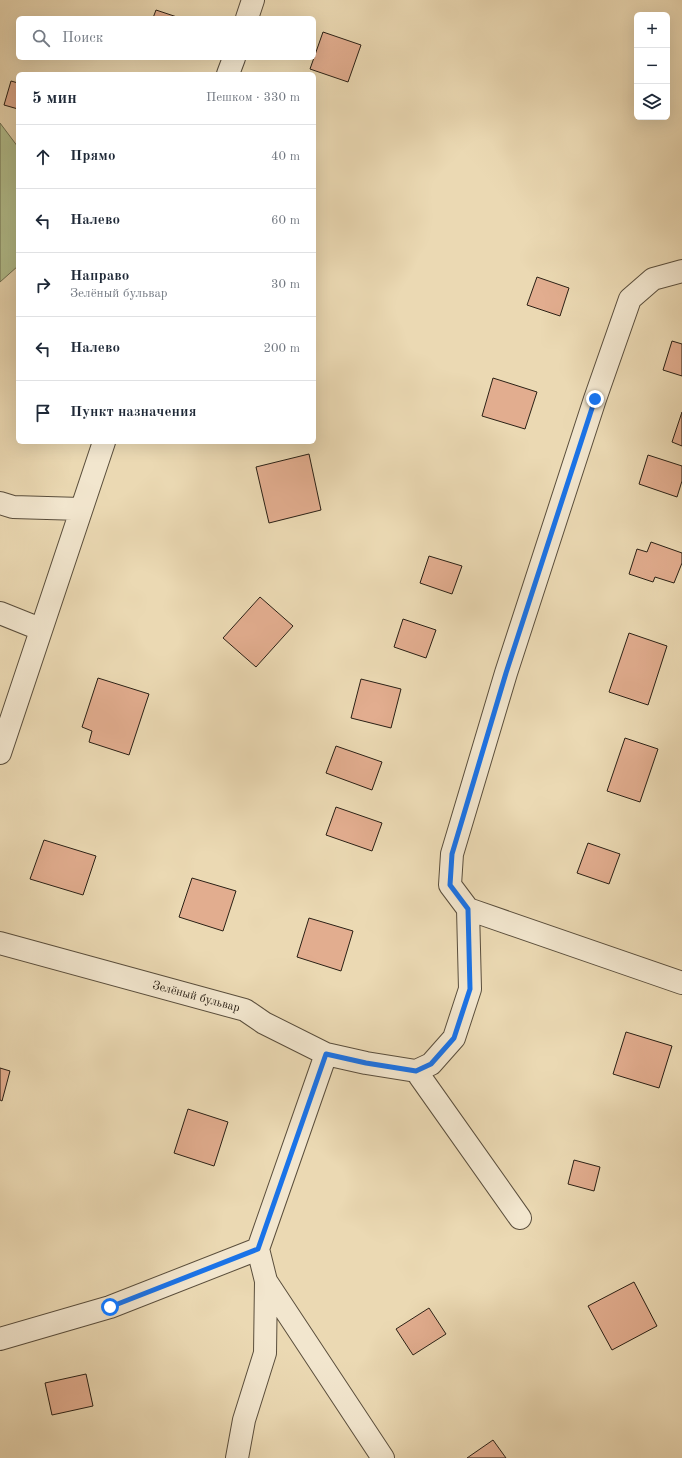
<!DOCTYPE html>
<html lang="ru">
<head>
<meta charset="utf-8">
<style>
	:root { --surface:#fff; --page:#f2f2f3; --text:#1f2937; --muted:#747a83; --line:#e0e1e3 }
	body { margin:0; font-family:"Old Standard TT",serif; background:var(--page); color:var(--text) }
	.controls { position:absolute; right:12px; top:12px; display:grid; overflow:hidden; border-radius:6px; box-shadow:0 4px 16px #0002 }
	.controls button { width:36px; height:36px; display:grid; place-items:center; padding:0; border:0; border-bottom:1px solid var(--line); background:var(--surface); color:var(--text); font:20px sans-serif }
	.stop { position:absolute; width:12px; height:12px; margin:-9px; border:3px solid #1a73e8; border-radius:50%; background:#fff }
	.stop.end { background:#1a73e8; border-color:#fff; box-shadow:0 1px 4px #0008 }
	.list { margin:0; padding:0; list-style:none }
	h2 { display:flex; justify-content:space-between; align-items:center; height:52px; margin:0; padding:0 16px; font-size:17px }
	h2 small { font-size:13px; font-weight:400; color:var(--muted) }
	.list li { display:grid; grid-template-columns:26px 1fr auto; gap:12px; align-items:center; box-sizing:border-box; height:64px; padding:0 16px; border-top:1px solid var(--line) }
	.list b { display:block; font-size:15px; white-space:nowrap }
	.list p { margin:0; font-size:13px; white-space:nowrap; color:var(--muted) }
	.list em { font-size:13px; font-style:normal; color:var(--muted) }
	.icon { flex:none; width:22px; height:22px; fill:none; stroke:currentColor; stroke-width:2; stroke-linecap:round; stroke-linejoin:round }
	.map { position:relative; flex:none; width:682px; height:1458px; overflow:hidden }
	.search { position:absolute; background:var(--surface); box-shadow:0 4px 16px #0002; left:16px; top:16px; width:300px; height:44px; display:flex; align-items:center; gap:10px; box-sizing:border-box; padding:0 14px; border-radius:6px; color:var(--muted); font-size:15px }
	.panel { position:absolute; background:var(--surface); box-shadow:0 4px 16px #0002; left:16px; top:72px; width:300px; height:372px; border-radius:6px }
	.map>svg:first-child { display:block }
	.green { fill:#b3c08f; stroke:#6e7052 }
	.building { fill:#e2ad8f; stroke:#2a2015 }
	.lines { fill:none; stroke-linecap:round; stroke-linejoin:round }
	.minor-casing { stroke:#5a4e3c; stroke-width:24 }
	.minor { stroke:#f2e6ce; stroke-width:22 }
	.route { stroke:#1a73e8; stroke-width:5 }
	.labels { text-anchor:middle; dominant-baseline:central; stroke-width:3.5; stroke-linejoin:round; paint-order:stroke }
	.street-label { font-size:12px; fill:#2a2015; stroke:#f2e6ce }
</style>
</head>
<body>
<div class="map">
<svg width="682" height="1458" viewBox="0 0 682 1458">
	<rect width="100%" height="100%" fill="#ebd9b3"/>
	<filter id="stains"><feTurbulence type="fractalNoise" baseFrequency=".005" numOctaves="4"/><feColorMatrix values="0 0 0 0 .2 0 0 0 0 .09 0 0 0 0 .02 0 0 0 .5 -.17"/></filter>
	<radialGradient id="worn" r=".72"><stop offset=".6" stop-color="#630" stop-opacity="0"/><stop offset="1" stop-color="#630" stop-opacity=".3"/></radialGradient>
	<path class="green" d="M0,123L18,147V266L0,282Z"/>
	<path class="building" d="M156,10L180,18H153Z
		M323,32L361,45L348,82L310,69Z
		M11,81L18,83V109L4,105Z
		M537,277L569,288L560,316L527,305Z
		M672,341L682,344V376L663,370Z
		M493,378L537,392L525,429L482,416Z
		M682,412V446L672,442Z
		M309,454L321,510L269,523L256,467Z
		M648,455L682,466V481L677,497L639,484Z
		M651,542L682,553V563L674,583L655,577L653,582L629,574L637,549L647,552Z
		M429,556L462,566L452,594L420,583Z
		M260,597L293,626L256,667L223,638Z
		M403,619L436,630L426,658L394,647Z
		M629,633L667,646L648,705L609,692Z
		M98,678L149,694L129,755L89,742L92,731L82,727Z
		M361,679L401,689L391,728L351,718Z
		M625,738L658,749L640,802L607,791Z
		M336,746L382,762L372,790L326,773Z
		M336,807L382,823L372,851L326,835Z
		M44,840L96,856L83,895L30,879Z
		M588,843L620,854L609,884L577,873Z
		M192,878L236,891L223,931L179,917Z
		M309,918L353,931L341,971L297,957Z
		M626,1032L672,1046L659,1088L613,1074Z
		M0,1068L10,1071L2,1101L0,1100Z
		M188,1109L228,1122L214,1166L174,1153Z
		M574,1160L600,1167L594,1191L568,1184Z
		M634,1282L657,1326L612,1350L588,1306Z
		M429,1308L446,1334L413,1355L396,1329Z
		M86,1374L93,1406L52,1415L45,1383Z
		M493,1440L506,1458H467Z"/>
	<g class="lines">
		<g class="minor-casing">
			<path id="minor" d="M247,18L253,0
				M228,74L234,58
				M0,503L13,507L81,509
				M0,613L40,629
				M0,753L104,442
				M468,909L682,983
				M0,943L245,1010L264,1023L326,1054L366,1063L416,1071L431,1064L454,1038L470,989L468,909L450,885L452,854L506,673L595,399L630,299L653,279L682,271
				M326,1054L258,1249L266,1281L383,1458
				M416,1071L520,1218
				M0,1339L110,1307L258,1249
				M237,1458L244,1420L265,1353L266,1281"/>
		</g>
		<use href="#minor" class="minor"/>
	</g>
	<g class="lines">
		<path class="route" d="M110,1307L258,1249L326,1054L366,1063L416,1071L431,1064L454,1038L470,989L468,909L450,885L452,854L506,673L595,399"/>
	</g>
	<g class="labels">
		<g class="street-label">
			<text transform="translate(196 997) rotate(15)">Зелёный бульвар</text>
		</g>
	</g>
	<rect width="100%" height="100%" filter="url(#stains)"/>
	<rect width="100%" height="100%" fill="url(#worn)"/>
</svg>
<div class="controls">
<button>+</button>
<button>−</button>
<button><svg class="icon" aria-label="layers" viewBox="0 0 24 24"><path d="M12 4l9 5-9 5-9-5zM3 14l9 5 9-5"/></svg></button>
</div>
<div class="stop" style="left:110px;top:1307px"></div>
<div class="stop end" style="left:595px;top:399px"></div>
<div class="search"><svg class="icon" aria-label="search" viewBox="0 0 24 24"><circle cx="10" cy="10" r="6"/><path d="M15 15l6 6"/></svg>Поиск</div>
<section class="panel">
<h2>5 мин<small>Пешком · 330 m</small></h2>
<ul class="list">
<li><svg class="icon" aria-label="ahead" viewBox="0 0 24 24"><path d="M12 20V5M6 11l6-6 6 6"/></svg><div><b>Прямо</b></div><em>40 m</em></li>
<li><svg class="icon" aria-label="left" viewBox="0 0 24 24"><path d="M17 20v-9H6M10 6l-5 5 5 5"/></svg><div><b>Налево</b></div><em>60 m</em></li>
<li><svg class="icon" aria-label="right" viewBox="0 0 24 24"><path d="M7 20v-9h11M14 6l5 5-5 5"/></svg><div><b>Направо</b><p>Зелёный бульвар</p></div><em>30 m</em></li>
<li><svg class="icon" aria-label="left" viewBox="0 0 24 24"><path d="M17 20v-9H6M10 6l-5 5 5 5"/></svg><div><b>Налево</b></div><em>200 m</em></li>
<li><svg class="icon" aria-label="arrive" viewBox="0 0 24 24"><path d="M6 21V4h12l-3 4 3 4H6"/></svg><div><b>Пункт назначения</b></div></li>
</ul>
</section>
</div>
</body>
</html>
